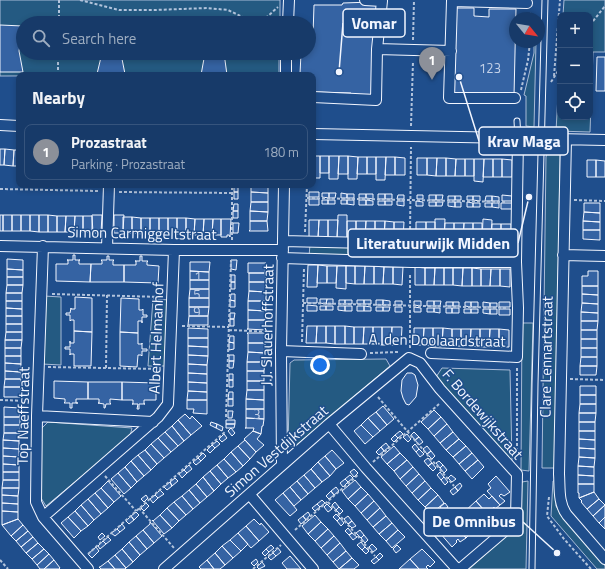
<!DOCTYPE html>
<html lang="en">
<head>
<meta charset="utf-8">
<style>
	:root { --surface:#173a69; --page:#244571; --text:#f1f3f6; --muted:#9eadc0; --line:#36547d; --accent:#8c9099 }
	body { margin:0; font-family:"Titillium Web",sans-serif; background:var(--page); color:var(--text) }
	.controls { position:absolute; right:12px; top:12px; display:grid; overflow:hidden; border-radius:8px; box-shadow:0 2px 6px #0003 }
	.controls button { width:36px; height:36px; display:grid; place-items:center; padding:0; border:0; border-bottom:1px solid var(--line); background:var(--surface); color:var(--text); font:20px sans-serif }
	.compass { position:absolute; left:509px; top:12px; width:36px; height:36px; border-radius:50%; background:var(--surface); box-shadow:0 2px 6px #0003; rotate:120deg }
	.you { position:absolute; left:320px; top:365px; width:14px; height:14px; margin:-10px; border:3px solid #fff; border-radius:50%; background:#1a73e8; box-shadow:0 0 0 6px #1a73e833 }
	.badge { display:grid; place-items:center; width:26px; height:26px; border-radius:50%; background:var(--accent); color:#fff; font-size:13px; font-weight:700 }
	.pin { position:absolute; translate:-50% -33px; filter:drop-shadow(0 1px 2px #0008) }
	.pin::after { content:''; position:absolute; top:21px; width:14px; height:12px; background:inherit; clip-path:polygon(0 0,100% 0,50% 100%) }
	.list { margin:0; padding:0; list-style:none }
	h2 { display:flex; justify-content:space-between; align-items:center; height:52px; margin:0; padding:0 16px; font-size:17px }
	h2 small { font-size:13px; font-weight:400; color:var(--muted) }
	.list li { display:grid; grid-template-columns:26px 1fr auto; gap:12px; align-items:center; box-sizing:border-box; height:56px; margin:0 8px 8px; padding:0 8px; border:1px solid var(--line); border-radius:8px }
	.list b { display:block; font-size:15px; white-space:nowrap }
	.list p { margin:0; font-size:13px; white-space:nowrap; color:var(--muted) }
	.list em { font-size:13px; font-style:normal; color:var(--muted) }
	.icon { flex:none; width:22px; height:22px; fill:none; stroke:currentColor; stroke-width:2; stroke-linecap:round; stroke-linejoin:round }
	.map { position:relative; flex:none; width:605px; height:569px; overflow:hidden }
	.search { position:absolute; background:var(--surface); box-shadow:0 2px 6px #0003; left:16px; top:16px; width:300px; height:44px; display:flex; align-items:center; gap:10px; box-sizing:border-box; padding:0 14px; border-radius:22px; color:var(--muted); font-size:15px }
	.panel { position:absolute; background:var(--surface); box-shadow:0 2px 6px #0003; left:16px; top:72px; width:300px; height:116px; border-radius:8px }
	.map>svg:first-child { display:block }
	.green { fill:#245a82; stroke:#a8bbd7 }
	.building { fill:#3563a3; stroke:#f2f6ff }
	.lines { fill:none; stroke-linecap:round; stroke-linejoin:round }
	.lane-casing { stroke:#f2f6ff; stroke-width:7 }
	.street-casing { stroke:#f2f6ff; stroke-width:12 }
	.path { stroke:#b3c4dc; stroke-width:2; stroke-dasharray:3 2; stroke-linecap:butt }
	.lane { stroke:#1f4e8c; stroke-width:5 }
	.street { stroke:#1f4e8c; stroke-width:10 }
	.labels { text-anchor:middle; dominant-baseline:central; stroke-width:3; stroke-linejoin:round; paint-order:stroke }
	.number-label { font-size:13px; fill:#c3d1e8 }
	.street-label { font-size:15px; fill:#f2f6ff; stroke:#1f4e8c }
	.leader { fill:none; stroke:#f2f6ff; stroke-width:1.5 }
	.callout-dot { fill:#f2f6ff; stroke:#1f4e8c; stroke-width:1.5 }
	.callout { fill:#1f4e8c; stroke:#f2f6ff; stroke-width:1.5 }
	.callout-label { font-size:16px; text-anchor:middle; font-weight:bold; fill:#f2f6ff }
</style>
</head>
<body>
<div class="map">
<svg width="605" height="569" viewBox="0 0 605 569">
	<rect width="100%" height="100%" fill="#1f4e8c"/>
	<path class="green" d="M0,0H280V23H23V53H279V75L0,76Z
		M564,0H605V52H593L590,132L556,131L560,59V117H590V15H563Z
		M534,42H536L534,127L526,126V96L524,95L534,53Z
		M549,146H557L560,156L555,468H542L546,157Z
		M310,244L402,247V258L309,257Z
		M414,246L511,248L510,261L414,260Z
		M44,296L61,297V365L42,364Z
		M153,299L170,300L166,366H148Z
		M522,323H533L529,471L521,470Z
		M386,359L390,366L294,447L288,445L290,363L294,360Z
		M442,368L510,370L512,462L436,377Z
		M48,422L132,428L130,436L46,506L41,498V429Z
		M556,480V506L561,514L605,566V569H597L551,516L553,481Z
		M528,481L526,569H469L516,527L520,521L521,485L522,482Z"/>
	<path class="building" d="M372,2L379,6L374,95L351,96V93L313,92V75L300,74L301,53H309V35H313L314,5H342L343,3Z
		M455,8H474V16L489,17V9H516L514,96L453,95Z
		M0,25L23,26L19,51L23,72H0Z
		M102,53L121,54L125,74H97Z
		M205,53H224L227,75H201Z
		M597,57H605V91H596Z
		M0,149H5L4,165H0Z
		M5,149L14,150L13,166L4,165Z
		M14,150H19V166H13Z
		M313,156H320V178H313Z
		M320,156H329V173H320Z
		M329,156H339L338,179H329Z
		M339,156H348V174H338Z
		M348,156L358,157L357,179H348Z
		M358,157H367V174H357Z
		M367,157H376V174H367Z
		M376,157H386L385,180H376Z
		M386,157H395V175H385Z
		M395,157L405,158V175H395Z
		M417,158H427V175H417Z
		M427,158H437L436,176L427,175Z
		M437,158H446V176H436Z
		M446,158L456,159L455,176H446Z
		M456,159H465V176H455Z
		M465,159H474V176H465Z
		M474,159H484L483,182L474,181Z
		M484,159H493V177H483Z
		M493,159H502V177H493Z
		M502,159L512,160V177H502Z
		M587,160H596V177H587Z
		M596,160L605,161V177H596Z
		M234,185H238V192H234Z
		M251,185H268V193L251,192Z
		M234,192H238V199H234Z
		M251,192L268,193V202H251Z
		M309,192H319V197H309Z
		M322,193H329V198L322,197Z
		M329,193H336L335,198H329Z
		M341,193L347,194V198H341Z
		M347,194H354V198H347Z
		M359,194H366V198H359Z
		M366,194H373V199L366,198Z
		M378,194H385V199H378Z
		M385,194H392V199H385Z
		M398,195H404V199H397Z
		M417,195H423V199H417Z
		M429,195H436V200H429Z
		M436,195H443L442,200H436Z
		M502,195L512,196V201H502Z
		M448,196H455V200H448Z
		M455,196H461V200H455Z
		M467,196H473V200H467Z
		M473,196H480V201L473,200Z
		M486,196H492V201H485Z
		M492,196L499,197V201H492Z
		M309,199H319V205H309Z
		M322,200H328V204H322Z
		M328,200H335V204H328Z
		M341,200H347V204H341Z
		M347,200H354V205L347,204Z
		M359,200H366V205H359Z
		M366,200L373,201V205H366Z
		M378,201H385V205H378Z
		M385,201H392V205H385Z
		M397,201H404V206L397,205Z
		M416,201L423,202V206H416Z
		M251,202H268V212L250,211Z
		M429,202H436V206H429Z
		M436,202H443L442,206H436Z
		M448,202H455V207L448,206Z
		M455,202H461V207H455Z
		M467,202L473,203V207H467Z
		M473,203H480V207H473Z
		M485,203H492V207H485Z
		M492,203H499V208L492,207Z
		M501,203H512V209H501Z
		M584,203H600V213L584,212Z
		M234,204H238V211H233Z
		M233,211H238V218H233Z
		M250,211L268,212L267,221H250Z
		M584,212L600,213V222L583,221Z
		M0,215H3V231H0Z
		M3,215H12V231H3Z
		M12,215H21V231H12Z
		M21,215H30V231H21Z
		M30,215H39V232L30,231Z
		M39,215H48V232H39Z
		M48,215L57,216V232H48Z
		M92,215H102L101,233H95V231H92Z
		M114,215H124L123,231H120V233H114Z
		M338,215H347V238H337Z
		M57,216H66L65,232H57Z
		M66,216H75L74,232H65Z
		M75,216H83V232H74Z
		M83,216H92L93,233L83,232Z
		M123,217H132V233H123Z
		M132,217L141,218V234L132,233Z
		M141,218H150V234H141Z
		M150,218H159V234H150Z
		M159,218H168V234H159Z
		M168,218H177V234H168Z
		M177,218H186V234H177Z
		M186,218L195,219L194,235L186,234Z
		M195,219H204L203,235H194Z
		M204,219H213L212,235H203Z
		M213,219H221V235H212Z
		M221,219H231L230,237L229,235H227V237H221Z
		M435,219H445L444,240H435Z
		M483,219L492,220L491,241H482Z
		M309,220H319L318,238L309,237Z
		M319,220H328V238H318Z
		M328,220H338L337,238H328Z
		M250,221H267L268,231H249L250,230Z
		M347,221H356V238H347Z
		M356,221H366L365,238H356Z
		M366,221H375V239L365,238Z
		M375,221H385L384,239H375Z
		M385,221L394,222V239H384Z
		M583,221L600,222V230H583Z
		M394,222H404L403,239H394Z
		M416,222H426V240H416Z
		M426,222H435V240H426Z
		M233,223H239L238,233H233Z
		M445,223H454V240H444Z
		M454,223H464L463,240H454Z
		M464,223H473V241L463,240Z
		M473,223H482V241H473Z
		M492,224H501V241H491Z
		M501,224H511V241H501Z
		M583,230H600V240L583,239Z
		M73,255H75V260H80H79V264H91L90,282L56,281V264H68V260H67H73Z
		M107,256H109V260H114L113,261V265H124V282H90L91,264H102V261L101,260H107Z
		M140,256H142V261H148L147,262V265L159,266L158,283L124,282V265H136V261H135H140Z
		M7,259L23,260V270L7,269Z
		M231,260H237L236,270L231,269Z
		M190,262H210L209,272L190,271Z
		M248,263H266L265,273H248Z
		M308,265H318L317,287H307Z
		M318,265L327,266V283H317Z
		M327,266H337L336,283H327Z
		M337,266H346V289L336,288Z
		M346,266H355V284L346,283Z
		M355,266H365L364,284H355Z
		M365,266H374V284H364Z
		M374,266L384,267L383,284H374Z
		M384,267H393V284H383Z
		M393,267H403L402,285L393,284Z
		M415,267L425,268V285H415Z
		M425,268H435L434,285H425Z
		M435,268H444V285H434Z
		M444,268H453V285H444Z
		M453,268H463L462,286L453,285Z
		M463,268H472V286H462Z
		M472,268L481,269V286H472Z
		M7,269L23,270V277H7Z
		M481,269H491L490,286H481Z
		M491,269H500V286H490Z
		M500,269H510V287L500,286Z
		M190,271L209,272V280H190Z
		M588,271H598V286H582V276H588Z
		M249,273H265L266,282H249Z
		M231,275H235V282H231Z
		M7,277H23V285H7Z
		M190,280H209V289H190Z
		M231,282H235V289H231Z
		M249,282H266V292L249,291Z
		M7,285H23L22,293H6Z
		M582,286H598V295L582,294Z
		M190,289H209V298H189Z
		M249,291L266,292V301H248Z
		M6,293H22V301H6Z
		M231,294H235V301L230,300Z
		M582,294L598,295V304L582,303Z
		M75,297L92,298V332L74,331V320H71L70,321V315H66V313H70L71,308V309H75Z
		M121,298L139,299V310H142L143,309V315H147V317H142V323V321H138V333L120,332Z
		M189,298H209V307H189Z
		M307,298H317V303H307Z
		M320,299H327L326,304L320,303Z
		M327,299H333V304H326Z
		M230,300L235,301V307H230Z
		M339,300H345V304H339Z
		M345,300H352V304H345Z
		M357,300H364V304H357Z
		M364,300H371V304H364Z
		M376,300H383V305H376Z
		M383,300L390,301V305H383Z
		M6,301H22V309L6,308Z
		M248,301H266V311L248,310Z
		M395,301H402V305H395Z
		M414,301H421V306L414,305Z
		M427,301H434V306H427Z
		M434,301H441L440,306H434Z
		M446,302H453V306H446Z
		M453,302H459V306H453Z
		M465,302H471V307L465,306Z
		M471,302H478V307H471Z
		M483,302L490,303V307H483Z
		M499,302H510V307H499Z
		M490,303H497V307H490Z
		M582,303L598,304V313L581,312Z
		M307,305L317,306V311H307Z
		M320,306H326V310H320Z
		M326,306H333V310H326Z
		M338,306H345V311L338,310Z
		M345,306H352V311H345Z
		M357,306H364V311H357Z
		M364,306L371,307V311H364Z
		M189,307H209L208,316H189Z
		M376,307H383V311H376Z
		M383,307H390L389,311H383Z
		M395,307H402V312H395Z
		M414,307L421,308V312H414Z
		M6,308L22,309V316H6Z
		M427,308H434V312H427Z
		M434,308H440V313L434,312Z
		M446,308H452V313H446Z
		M452,308H459V313H452Z
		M464,309H471V313H464Z
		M471,309H478V313H471Z
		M483,309H490V314L483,313Z
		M490,309H497V314H490Z
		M499,309H510V315H499Z
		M248,310L266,311L265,320H248Z
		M581,312L598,313V321H581Z
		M230,313H235L234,319H230Z
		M6,316H22V324H6Z
		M189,316H208V325H188Z
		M230,319H234V326H230Z
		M248,320H265V330L247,329H248Z
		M581,321H598L597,330H581Z
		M6,324H22V332H6Z
		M307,326H317L316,343H306Z
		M317,326H326V343H316Z
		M326,326H335V344L326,343Z
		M335,326H345V344H335Z
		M345,326L354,327V344H345Z
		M354,327H364L363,344H354Z
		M364,327H373V344H363Z
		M373,327H382V345L373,344Z
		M382,327H392L391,345H382Z
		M392,327H402L401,345H391Z
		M188,328L208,329V338H188Z
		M414,328H424L423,345H414Z
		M424,328H433V346L423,345Z
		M433,328H443L442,346H433Z
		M443,328L452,329V346H442Z
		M452,329H461V346H452Z
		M461,329H471L470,346H461Z
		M471,329H480V347L470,346Z
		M480,329H490L489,347H480Z
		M490,329H499V347H489Z
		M499,329L509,330V347H499Z
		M581,330H597V339H581Z
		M74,331L92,332L91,366H74V354H70V355V349H65V347H70V341V343H74Z
		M6,332H22V340H5Z
		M120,332L138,333V344H142V343V349H147V351H142V356L141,355H138L137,367L120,366Z
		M247,333H265V343H248V334Z
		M230,336H234V343L229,342Z
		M188,338H208V347L188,346Z
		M581,339H597V348H581Z
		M5,340H22L21,348H5Z
		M229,342L234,343V349L229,350Z
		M248,343H265V353L248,352Z
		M188,346L208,347V356L188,355Z
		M5,348H21V356H5Z
		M581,348H597V357H581Z
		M248,352L265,353V362H247Z
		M188,355L208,356L207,365L188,364Z
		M229,355H234V361H229Z
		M5,356H21V364L5,363Z
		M581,357H597V366H580Z
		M229,361H234L233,368H229Z
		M247,362H265L264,371H247Z
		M5,363L21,364V372L5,371Z
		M188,364L207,365V374L188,373Z
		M580,366H597L596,375H580Z
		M5,371L21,372V379H5Z
		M247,371H264V381H247Z
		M188,373L207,374V383L188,382Z
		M407,373H412L415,375L418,385L416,397L409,405L406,404L403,398L401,391L402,380Z
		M229,374H233V380H229Z
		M5,379H21V387H4Z
		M229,380H233V387H229Z
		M54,381L88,382V399H76V403H78H72V408H70V403H64L65,402V399L54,398Z
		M247,381H264V390H247Z
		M88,382H122V400L110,399V403L111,404H106L105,408H104V404L98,403H99V399H88Z
		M122,382L156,383V400H144V404H145H139V409H137L138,404H132H133V400H122Z
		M188,382L207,383V392L188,391Z
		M580,386H596V395H580Z
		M4,387H21L20,397H4Z
		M247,390H264V400L246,399Z
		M188,391L207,392V400H187Z
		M229,392H233V399H228Z
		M580,395H596V404H580Z
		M228,399H233V406H228Z
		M246,399L264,400V409H246Z
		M187,400H207V414L193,413L194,409H187Z
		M580,404H596V413H579Z
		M383,406L394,419L387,425L376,412Z
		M4,407L20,408V417H4Z
		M246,409H264V419L246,418Z
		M434,410L441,417L428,429L421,422Z
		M228,411H233L232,418H228Z
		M376,412L387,425L380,431L368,418Z
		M579,413H596L595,422H579Z
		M185,414L190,419L192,416L202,426L191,435L178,420Z
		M4,417H20V425H4Z
		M441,417L447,424L434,436L428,429Z
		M246,418L264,419L263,426H262L261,434L253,431L254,428H245H246Z
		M368,418L380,431L373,437L361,425Z
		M178,420L191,435L184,441L172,426Z
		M226,420H235V424H226Z
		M211,422L217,424L216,428L210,425Z
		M579,422H595V431H579Z
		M217,424L223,427L222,431L216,428Z
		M226,424H235L234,428H226Z
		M447,424L453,432L440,443L434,436Z
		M4,425H20V433H4Z
		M361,425L373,437L365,444L354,431Z
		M172,426L184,441L178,446L165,432Z
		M231,428L235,433L232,436L228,431Z
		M253,431L261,434L257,439L264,445L256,452L244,439Z
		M400,431L403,434L398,438L395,435Z
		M579,431H595V440L579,439Z
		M165,432L178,446L171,452L158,438Z
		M414,432L419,437L415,440L411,435Z
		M453,432L459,439L446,450L440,443Z
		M4,433H20L19,441L3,440Z
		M224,434L227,438L222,442L219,439Z
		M407,434L411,439L408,442L403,437Z
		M395,435L398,438L394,442L391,439Z
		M419,437L423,442L419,445L415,440Z
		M158,438L171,452L164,458L151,444Z
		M459,439L466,446L453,457L446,450Z
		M579,439L595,440V449L579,448Z
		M3,440L19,441V449L3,448Z
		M245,440L256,452L250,459L238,446Z
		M217,441L220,444L215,448L212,445Z
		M386,443L389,447L384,451L381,447Z
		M151,444L164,458L157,464L145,450Z
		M415,444L419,449L416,452L412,447Z
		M212,445L215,448L210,453L207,450Z
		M238,446L250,459L243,466L231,452Z
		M394,446L400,453L387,464L381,457Z
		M427,446L431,451L427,454L423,449Z
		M466,446L472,453L459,464L453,457Z
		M381,447L384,451L379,455L376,452Z
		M3,448L19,449V457L3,456Z
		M579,448L595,449V458L579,457Z
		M419,449L424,454L420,457L416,452Z
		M145,450L157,464L151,470L138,455Z
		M332,450L344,463L336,469L325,456Z
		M431,451L435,456L432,459L427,454Z
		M231,452L243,466L236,472L224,459Z
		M203,453L206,456L201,461L198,458Z
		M400,453L407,460L394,471L387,464Z
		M472,453L478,460L465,471L459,464Z
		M138,455L151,470L144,476L131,461Z
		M3,456L19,457V465L3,464Z
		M325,456L336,469L330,476L318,462Z
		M579,457L595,458L594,467L578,466Z
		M198,458L201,461L196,465L193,462Z
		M428,458L432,463L428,466L424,461Z
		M224,459L236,472L228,478L217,465Z
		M407,460L413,467L400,479L394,471Z
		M478,460L484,467L472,479L465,471Z
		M131,461L144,476L137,482L125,467Z
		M439,461L443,465L440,468L436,463Z
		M318,462L330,476L322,482L311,469Z
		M432,463L436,468L433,471L428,466Z
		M3,464L19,465V472H3Z
		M189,465L192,469L187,473L184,470Z
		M217,465L228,478L221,484L210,471Z
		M443,465L447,470L444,473L440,468Z
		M578,466L594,467V476L578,475Z
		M125,467L137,482L131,488L118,473Z
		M413,467L419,474L406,486L400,479Z
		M311,469L322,482L315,488L304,475Z
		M354,469L358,473L354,477L350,472Z
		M184,470L187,473L182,478L179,474Z
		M210,471L221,484L214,491L203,477Z
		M3,472H19V480H3Z
		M440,472L444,477L441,480L437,475Z
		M118,473L131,488L124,494L111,479Z
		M419,474L425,481L412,493L406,486Z
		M304,475L315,488L308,494L297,481Z
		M350,475L353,478L348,482L345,479Z
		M451,475L456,479L452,482L448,478Z
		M578,475L594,476V484H578Z
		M496,476L510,492L504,496L501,494L499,496L505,501L500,505L487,491L491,488L488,484Z
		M203,477L214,491L207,497L196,484Z
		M444,477L448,482L445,485L441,480Z
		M175,478L178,481L172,486L170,482Z
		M345,479L348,482L343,487L340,483Z
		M3,480H19V488H2Z
		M355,480L361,487L348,499L342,491Z
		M108,481L121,496L114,502L101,488Z
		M297,481L308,494L301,500L290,487Z
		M425,481L431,488L418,500L412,493Z
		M170,482L172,486L167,490L164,487Z
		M460,483L462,486L458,491L455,487Z
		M196,484L207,497L200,503L189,490Z
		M578,484H594V492L579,498V493H578Z
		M290,487L301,500L294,506L283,493Z
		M336,487L339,491L334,495L331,491Z
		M361,487L368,494L355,506L348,499Z
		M455,487L458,491L453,495L450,491Z
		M2,488H19L18,496L2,495Z
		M101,488L114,502L108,508L95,493Z
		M431,488L438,495L425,507L418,500Z
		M160,490L164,494L158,498L155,495Z
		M189,490L200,503L193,509L182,496Z
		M331,491L334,495L329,499L326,496Z
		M594,492L599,499L587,509L581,502L582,501L579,498Z
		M95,493L108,508L101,514L88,499Z
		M283,493L297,510L290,516L275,500Z
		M368,494L374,501L361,513L355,506Z
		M484,494L489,499L492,496L500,505L495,509L494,507L492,509L495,512L490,517L476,501Z
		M2,495L18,496V504L2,503Z
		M146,495L148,498L144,502L141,499Z
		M155,495L158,498L153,503L150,499Z
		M438,495L444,503L431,514L425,507Z
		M182,496L193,509L186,515L174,502Z
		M88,499L101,514L94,520L81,505Z
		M599,499L605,505L593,516L587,509Z
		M322,500L325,503L320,507L317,504Z
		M374,501L380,508L367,520L361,513Z
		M476,501L490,517L484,521L481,519L479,520L481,522L476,526L464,512Z
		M174,502L186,515L179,521L167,508Z
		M335,502L339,507L336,510L332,505Z
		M2,503L18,504V512L2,511Z
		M146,503L149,506L144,511L141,508Z
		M445,503L448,507L443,511L440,507Z
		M317,504L320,507L315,511L312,508Z
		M327,504L332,509L328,512L324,507Z
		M81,505L94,520L88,526L75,511Z
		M605,505V517L599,523L593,516Z
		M339,507L343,511L340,514L336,510Z
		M167,508L179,521L172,528L160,515Z
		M380,508L386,516L373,527L367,520Z
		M2,511L18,512V519L2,525Z
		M75,511L88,526L81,531L68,517Z
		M136,512L139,515L134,520L131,516Z
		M308,512L310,515L306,520L303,516Z
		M464,512L476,526L472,530L471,528L469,530L471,533L466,538L452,522Z
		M336,514L340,518L337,521L333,517Z
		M160,515L172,528L164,534L152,520L153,521Z
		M315,515L321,522L308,534L302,526Z
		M131,516L134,520L129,524L126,521Z
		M303,516L306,520L301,524L298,520Z
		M348,516L352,521L348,524L344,519Z
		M386,516L392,523L379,534L373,527Z
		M68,517L81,531L74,538L61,523Z
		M605,517V529L599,523Z
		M340,518L344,523L341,526L337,521Z
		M18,519L23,525L11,536L2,525Z
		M254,519L260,525L261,523L269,532L259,541L246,526Z
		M352,521L356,526L352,528L348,524Z
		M150,522L162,536L154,543L143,530L150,524Z
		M321,522L328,529L315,541L308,534Z
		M452,522L466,538L460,542L458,539L456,541L457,542L452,547L440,533Z
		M392,523L398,530L386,541L379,534Z
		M122,524L125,528L120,532L117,529Z
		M23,525L28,531L16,541L11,536Z
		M246,526L259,541L251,548L238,533Z
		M348,528L352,533L349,535L345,531Z
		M117,529L120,532L115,536L111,533Z
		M328,529L334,536L321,548L315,541Z
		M143,530L154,543L147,549L136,536Z
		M360,530L364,535L361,538L356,533Z
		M398,530L405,537L392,548L386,541Z
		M28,531L33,537L21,547L16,541Z
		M102,533L105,536L100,540L98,537Z
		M238,533L248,544L241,551L230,540Z
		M352,533L357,537L353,540L349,535Z
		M364,535L368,540L365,543L361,538Z
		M136,536L147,549L140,555L129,542Z
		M334,536L340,543L327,555L321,548Z
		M33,537L38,543L26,553L21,547Z
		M108,537L111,540L106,544L103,541Z
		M230,540L241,551L233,558L222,546Z
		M103,541L106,544L100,549L98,546Z
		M129,542L140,555L133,562L122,549Z
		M361,542L365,547L362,550L357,545Z
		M38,543L44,549L32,559L26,553Z
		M340,543L346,551L333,562L327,555Z
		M372,544L377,549L373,552L369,547Z
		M271,545L274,548L269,552L266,549Z
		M397,545L401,549L396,553L393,549Z
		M222,546L233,558L225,565L215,553Z
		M96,547L99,551L92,558L88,554Z
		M365,547L369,551L366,554L362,550Z
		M278,548L281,552L276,556L273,553Z
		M44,549L49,554L37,565L32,559Z
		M122,549L133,562L126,568L115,555Z
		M266,549L269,552L265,556L262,553Z
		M422,549L435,562L430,567L428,565L426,567L428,569H419L410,559Z
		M346,551L352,558L339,569L333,562Z
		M215,553L225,565L220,569H214L207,560Z
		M273,553L276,556L271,560L268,557Z
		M380,553L383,556L379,560L376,557Z
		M49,554L54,560L44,569H40L37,565Z
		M115,555L126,568L125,569H115L108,561Z
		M290,556L301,569H287L282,563Z
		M376,557L379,560L374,564L371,561Z
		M352,558L359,565L354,569H339Z
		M256,559L258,562L254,566L251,563Z
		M410,559L419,569H399Z
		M54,560L60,568L59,569H44Z
		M207,560L214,569H201L199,567Z
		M108,561L115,569H101L99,567H100Z
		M262,562L265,566L259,569L257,567Z"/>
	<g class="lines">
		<g class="lane-casing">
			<path id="lane" d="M517,121L518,138
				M532,569L535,384L545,0"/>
		</g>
		<g class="street-casing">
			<path id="street" d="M288,23L289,0
				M377,49L451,51
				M286,75V53
				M313,97L376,100L377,49L382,1L365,0
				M515,98H449L452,1L527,3
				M0,125L19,126
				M313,134L605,140
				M566,139L559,474C560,488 558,503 567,515L605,559
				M283,241L410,244L516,245
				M0,246L174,250H283
				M43,246L37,416L36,502L43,517L88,569
				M107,248L109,185
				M563,255L605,256
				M282,258L411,262H516
				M281,351L361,354
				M431,353L517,357L518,308L516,262L518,138
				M37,416L153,422
				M329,424L366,468L457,569
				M282,465L281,351L284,185
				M250,495L313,569
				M43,517L158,417L168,404L174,250
				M164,569L329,424L409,358L420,363L440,389L517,474L516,517L514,523L460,569"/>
		</g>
		<path class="path" d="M80,0L119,10H155L207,8L228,10L255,23
			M530,18L531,13
			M59,23V0
			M257,23L268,16L278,7
			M590,25L605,6
			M413,40L414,0
			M58,75V53
			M554,76L560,0
			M551,82L560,68
			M521,90L528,60L530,42
			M411,126L413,61
			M0,189L99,191
			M119,192L232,193
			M307,198L506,202
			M574,200L605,201
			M305,232L307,185
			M410,234L411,147
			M232,240V185
			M52,294L161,297
			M303,303L507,308
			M182,326L229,327
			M229,330L272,332
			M302,342L304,268
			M410,348V273
			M370,353L398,352
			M48,367L160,369
			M106,368L107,295
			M517,368V457
			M570,379L605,380
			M378,397L454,486
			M0,400L28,401
			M226,417L231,260
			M373,462L439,404
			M105,476L136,511
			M549,497L547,516L564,539L591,569
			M328,502L375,556
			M139,508L174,548
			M295,530L359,474
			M88,554L226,431
			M0,560L8,569
			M253,569L281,545"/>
		<use href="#lane" class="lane"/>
		<use href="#street" class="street"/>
	</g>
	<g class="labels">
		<g class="number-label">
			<text x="490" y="68">123</text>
			<text x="198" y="276">1</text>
			<text x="197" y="294">5</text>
			<text x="197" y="312">9</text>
			<text x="257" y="414">3</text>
		</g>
		<g class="street-label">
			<text transform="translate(142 233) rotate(1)">Simon Carmiggeltstraat</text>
			<text transform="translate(267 325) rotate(-89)">J.J. Slauerhoffstraat</text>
			<text transform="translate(156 338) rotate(-88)">Albert Helmanhof</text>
			<text transform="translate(437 340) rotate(1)">A. den Doolaardstraat</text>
			<text transform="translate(546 357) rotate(-89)">Clare Lennartstraat</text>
			<text transform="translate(483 414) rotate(49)">F. Bordewijkstraat</text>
			<text transform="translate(23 416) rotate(-89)">Top Naeffstraat</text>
			<text transform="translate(276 451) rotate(-41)">Simon Vestdijkstraat</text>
		</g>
	</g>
	<path class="leader" d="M339 72L343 23M459 77L479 141M529 197L518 243M557 553L523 522"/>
	<g class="callout-dot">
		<circle cx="339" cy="72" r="4"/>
		<circle cx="459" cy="77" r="4"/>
		<circle cx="529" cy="197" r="4"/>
		<circle cx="557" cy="553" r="4"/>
	</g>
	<g class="callout">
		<rect x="343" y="9" width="62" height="28" rx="4"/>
		<rect x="479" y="127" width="89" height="28" rx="4"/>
		<rect x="348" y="229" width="170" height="28" rx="4"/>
		<rect x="424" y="508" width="99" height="28" rx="4"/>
	</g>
	<g class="callout-label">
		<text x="374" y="29">Vomar</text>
		<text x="524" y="147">Krav Maga</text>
		<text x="433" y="249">Literatuurwijk Midden</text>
		<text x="474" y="527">De Omnibus</text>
	</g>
</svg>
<div class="controls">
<button>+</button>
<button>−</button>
<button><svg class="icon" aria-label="locate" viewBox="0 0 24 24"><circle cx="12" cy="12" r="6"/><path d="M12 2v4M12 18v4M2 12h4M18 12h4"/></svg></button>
</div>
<svg class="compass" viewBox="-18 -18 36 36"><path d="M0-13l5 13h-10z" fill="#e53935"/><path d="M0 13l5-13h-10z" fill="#9eadc0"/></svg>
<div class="you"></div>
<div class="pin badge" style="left:432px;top:80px">1</div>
<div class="search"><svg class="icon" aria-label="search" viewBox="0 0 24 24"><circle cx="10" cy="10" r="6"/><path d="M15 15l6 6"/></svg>Search here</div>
<section class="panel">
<h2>Nearby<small></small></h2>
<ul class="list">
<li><span class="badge">1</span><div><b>Prozastraat</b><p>Parking · Prozastraat</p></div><em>180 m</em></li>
</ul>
</section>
</div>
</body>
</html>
